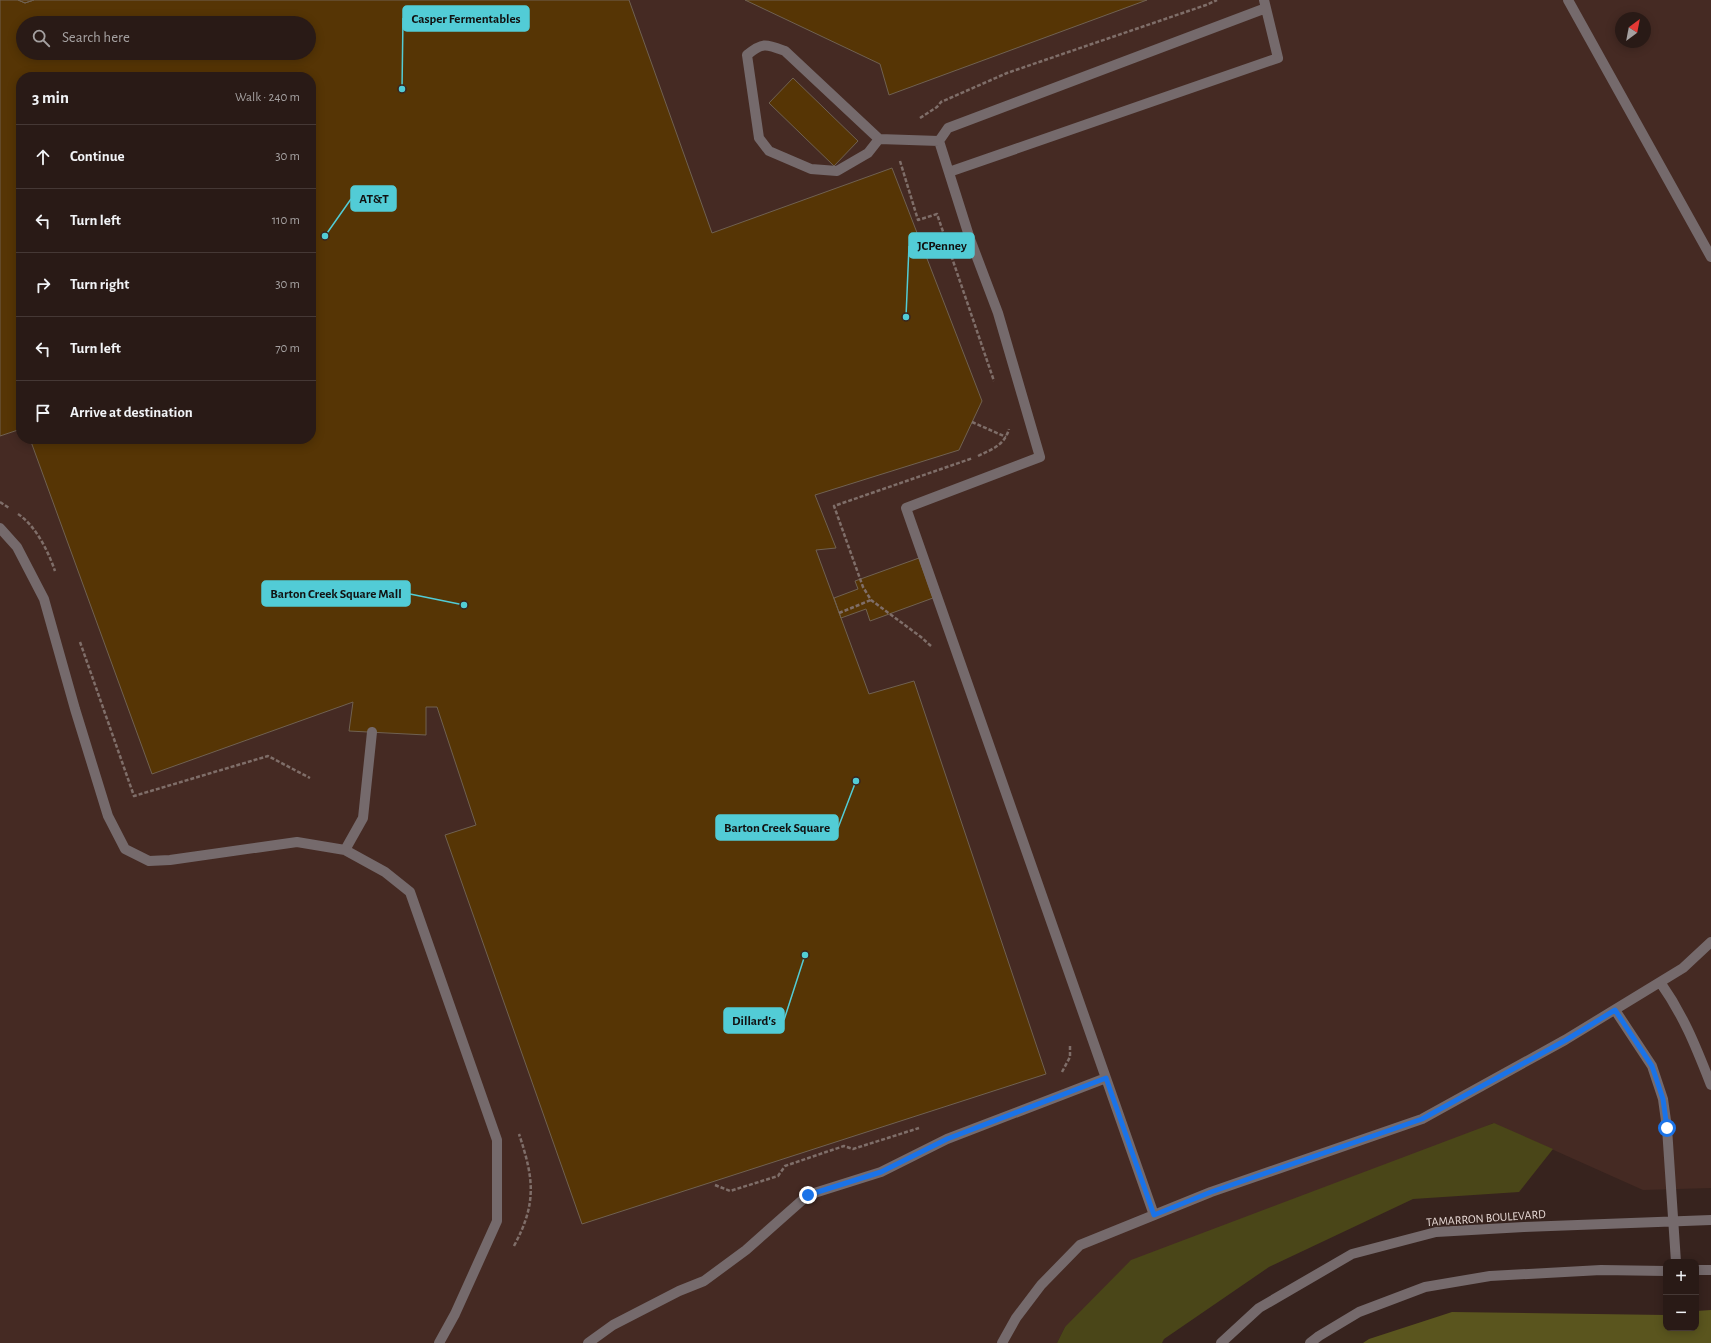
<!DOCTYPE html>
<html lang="en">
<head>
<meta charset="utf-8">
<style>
	:root { --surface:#291a16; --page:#352723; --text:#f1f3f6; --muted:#a5a1a1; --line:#453835 }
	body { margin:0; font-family:"Alegreya Sans",sans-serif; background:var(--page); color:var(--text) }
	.controls { position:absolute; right:12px; bottom:12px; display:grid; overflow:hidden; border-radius:8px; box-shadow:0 2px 10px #0003 }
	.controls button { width:36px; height:36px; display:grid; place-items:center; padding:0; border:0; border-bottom:1px solid var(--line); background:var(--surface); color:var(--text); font:20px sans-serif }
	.compass { position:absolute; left:1615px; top:12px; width:36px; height:36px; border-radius:50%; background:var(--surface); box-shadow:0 2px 10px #0003; rotate:32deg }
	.stop { position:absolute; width:12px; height:12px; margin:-9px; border:3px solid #1a73e8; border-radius:50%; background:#fff }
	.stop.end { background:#1a73e8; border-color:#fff; box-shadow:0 1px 4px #0008 }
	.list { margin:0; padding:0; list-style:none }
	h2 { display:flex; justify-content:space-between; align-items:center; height:52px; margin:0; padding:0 16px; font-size:17px }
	h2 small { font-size:13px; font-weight:400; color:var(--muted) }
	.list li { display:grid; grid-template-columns:26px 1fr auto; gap:12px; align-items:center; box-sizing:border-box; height:64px; padding:0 16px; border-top:1px solid var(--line) }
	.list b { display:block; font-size:15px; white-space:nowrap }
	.list em { font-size:13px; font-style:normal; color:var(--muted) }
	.icon { flex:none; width:22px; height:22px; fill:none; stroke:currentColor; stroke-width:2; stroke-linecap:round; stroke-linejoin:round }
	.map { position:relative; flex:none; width:1711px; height:1343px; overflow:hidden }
	.search { position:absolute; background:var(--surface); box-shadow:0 2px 10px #0003; left:16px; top:16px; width:300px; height:44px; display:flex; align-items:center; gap:10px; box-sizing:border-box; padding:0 14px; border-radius:22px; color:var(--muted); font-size:15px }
	.panel { position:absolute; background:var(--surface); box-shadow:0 2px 10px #0003; left:16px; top:72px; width:300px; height:372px; border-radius:16px }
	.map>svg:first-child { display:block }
	.built { fill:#452a23; fill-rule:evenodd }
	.green { fill:#4a4618 }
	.forest { fill:#5a551e }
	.building { fill:#563505; stroke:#706151; fill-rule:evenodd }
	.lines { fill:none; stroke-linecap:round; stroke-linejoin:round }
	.path { stroke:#7f6e69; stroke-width:2.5; stroke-dasharray:4 2; stroke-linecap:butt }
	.minor { stroke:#756a6c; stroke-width:10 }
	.route { stroke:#1a73e8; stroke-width:5 }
	.labels { text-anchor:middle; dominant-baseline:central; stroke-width:3; stroke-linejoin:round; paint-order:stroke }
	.street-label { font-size:12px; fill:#e6d8d4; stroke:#37231e }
	.leader { fill:none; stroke:#52ccd6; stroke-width:1.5 }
	.callout-dot { fill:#52ccd6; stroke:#37231e; stroke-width:1.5 }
	.callout { fill:#52ccd6; stroke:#52ccd6; stroke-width:1.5 }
	.callout-label { font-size:13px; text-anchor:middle; font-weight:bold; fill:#111 }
</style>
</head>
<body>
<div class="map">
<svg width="1711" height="1343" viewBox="0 0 1711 1343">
	<rect width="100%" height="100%" fill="#37231e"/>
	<path class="built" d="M0,0H1711V1188L1643,1190L1493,1123L1065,1327L1057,1343H0ZM1621,18H1645V42H1621ZM23,23H309V53H23ZM21,77H311V439H21Z"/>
	<path class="green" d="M1494,1123L1553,1149L1519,1192L1413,1199L1269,1267L1164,1339L1162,1343H1057L1065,1327L1131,1260Z"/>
	<path class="forest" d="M1711,1310V1343H1363L1369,1339L1452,1312L1666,1315V1328H1696V1311Z"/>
	<path class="building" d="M0,0H18L25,3L34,0H629L712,233L892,168L982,401L959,450L815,495L836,548L816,550L869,694L914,681L1046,1074L582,1224L445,835L476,825L437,707H426V735L349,731L353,702L152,774L30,439H311V77H21V429L0,436ZM23,23H309V53H23Z
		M18,0H34L25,3Z
		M745,0H1147L889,95L880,64Z
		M793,78L858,141L834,166L769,103Z
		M919,558L933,598L870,621L866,609L841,618L834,598L858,589L855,581Z"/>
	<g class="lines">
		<path class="path" d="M920,118L937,107L941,102L1007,73L1206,5L1217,0
			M900,161L918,220L937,214L994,381
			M972,422L1006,437
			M978,456C992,449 1004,446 1009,429
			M0,502L9,508
			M18,514C36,526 48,551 55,571
			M839,613L871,600
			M80,642L134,796L268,756L310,778
			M931,646L921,637L871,600L863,587L834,506L973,458
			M1062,1072L1070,1057V1045
			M715,1185L730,1191L778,1176L785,1166L826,1152L844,1146L853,1149L919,1128
			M514,1246C537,1203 534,1179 519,1134"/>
		<path class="minor" d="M1568,0L1711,257
			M879,139L868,153L837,171L811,169L769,151L759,138L747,55C763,42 766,44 785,51L879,139L939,141
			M949,172L1278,58L1264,0
			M0,528L17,547L44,599L75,709L108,816L125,849L149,861L170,860L297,842L345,850L385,872L410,892L497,1140V1221L455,1314L439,1343
			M345,850L363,818L372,732
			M1660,982C1684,1016 1696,1047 1711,1085
			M1615,1010L1652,1066L1663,1099L1667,1128L1676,1262
			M1154,1215L906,508L1040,457L998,313L970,239L939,141L948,128L1266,8
			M1696,1270H1711
			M588,1343L613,1325L679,1291L704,1281L746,1250L808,1195L881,1172L947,1139L1106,1078
			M1002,1343L1016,1318L1041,1285L1080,1245L1211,1192L1422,1119L1565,1040L1683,968L1711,942
			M1221,1343L1259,1308L1352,1254L1436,1232L1524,1227L1711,1220
			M1310,1343L1319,1336L1359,1312L1425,1287L1490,1276L1601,1270L1666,1271"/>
	</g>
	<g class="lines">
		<path class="route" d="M808,1195L881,1172L947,1139L1106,1078L1154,1215L1211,1192L1422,1119L1566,1040L1615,1010L1652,1066L1663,1099L1667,1128"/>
	</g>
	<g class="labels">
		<g class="street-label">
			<text transform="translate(1486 1218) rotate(-4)">TAMARRON BOULEVARD</text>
		</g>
	</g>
	<path class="leader" d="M402 89L403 18M325 236L351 199M906 317L909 246M464 605L410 594M856 781L838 828M805 955L784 1020"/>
	<g class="callout-dot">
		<circle cx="402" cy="89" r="4"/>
		<circle cx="325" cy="236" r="4"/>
		<circle cx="906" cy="317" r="4"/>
		<circle cx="464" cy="605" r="4"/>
		<circle cx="856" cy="781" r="4"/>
		<circle cx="805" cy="955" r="4"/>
	</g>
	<g class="callout">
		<rect x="403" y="6" width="126" height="25" rx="4"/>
		<rect x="351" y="186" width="45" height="25" rx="4"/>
		<rect x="909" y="233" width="65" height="25" rx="4"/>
		<rect x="262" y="581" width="148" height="25" rx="4"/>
		<rect x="716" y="815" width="122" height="25" rx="4"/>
		<rect x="724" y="1008" width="60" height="25" rx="4"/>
	</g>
	<g class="callout-label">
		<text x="466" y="23">Casper Fermentables</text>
		<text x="374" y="203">AT&amp;T</text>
		<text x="942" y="250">JCPenney</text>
		<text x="336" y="598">Barton Creek Square Mall</text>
		<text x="777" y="832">Barton Creek Square</text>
		<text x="754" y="1025">Dillard's</text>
	</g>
</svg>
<div class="controls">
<button>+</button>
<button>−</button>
</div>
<svg class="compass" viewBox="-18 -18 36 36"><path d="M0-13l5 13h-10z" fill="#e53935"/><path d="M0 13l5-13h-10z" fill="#a5a1a1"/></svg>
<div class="stop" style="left:1667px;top:1128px"></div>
<div class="stop end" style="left:808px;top:1195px"></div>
<div class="search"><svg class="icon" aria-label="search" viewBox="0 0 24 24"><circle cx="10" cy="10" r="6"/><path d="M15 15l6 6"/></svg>Search here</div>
<section class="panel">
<h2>3 min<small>Walk · 240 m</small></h2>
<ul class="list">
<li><svg class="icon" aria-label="ahead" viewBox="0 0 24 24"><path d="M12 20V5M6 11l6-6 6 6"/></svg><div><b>Continue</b></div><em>30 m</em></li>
<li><svg class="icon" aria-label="left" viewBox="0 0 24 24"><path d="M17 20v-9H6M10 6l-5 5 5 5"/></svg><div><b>Turn left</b></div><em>110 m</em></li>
<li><svg class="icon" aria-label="right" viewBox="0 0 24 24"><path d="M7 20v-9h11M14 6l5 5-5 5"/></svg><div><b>Turn right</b></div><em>30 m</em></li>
<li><svg class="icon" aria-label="left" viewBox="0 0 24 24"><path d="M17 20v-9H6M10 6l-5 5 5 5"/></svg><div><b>Turn left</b></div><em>70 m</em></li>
<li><svg class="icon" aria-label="arrive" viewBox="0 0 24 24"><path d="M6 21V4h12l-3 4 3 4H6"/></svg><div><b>Arrive at destination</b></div></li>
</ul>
</section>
</div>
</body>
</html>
